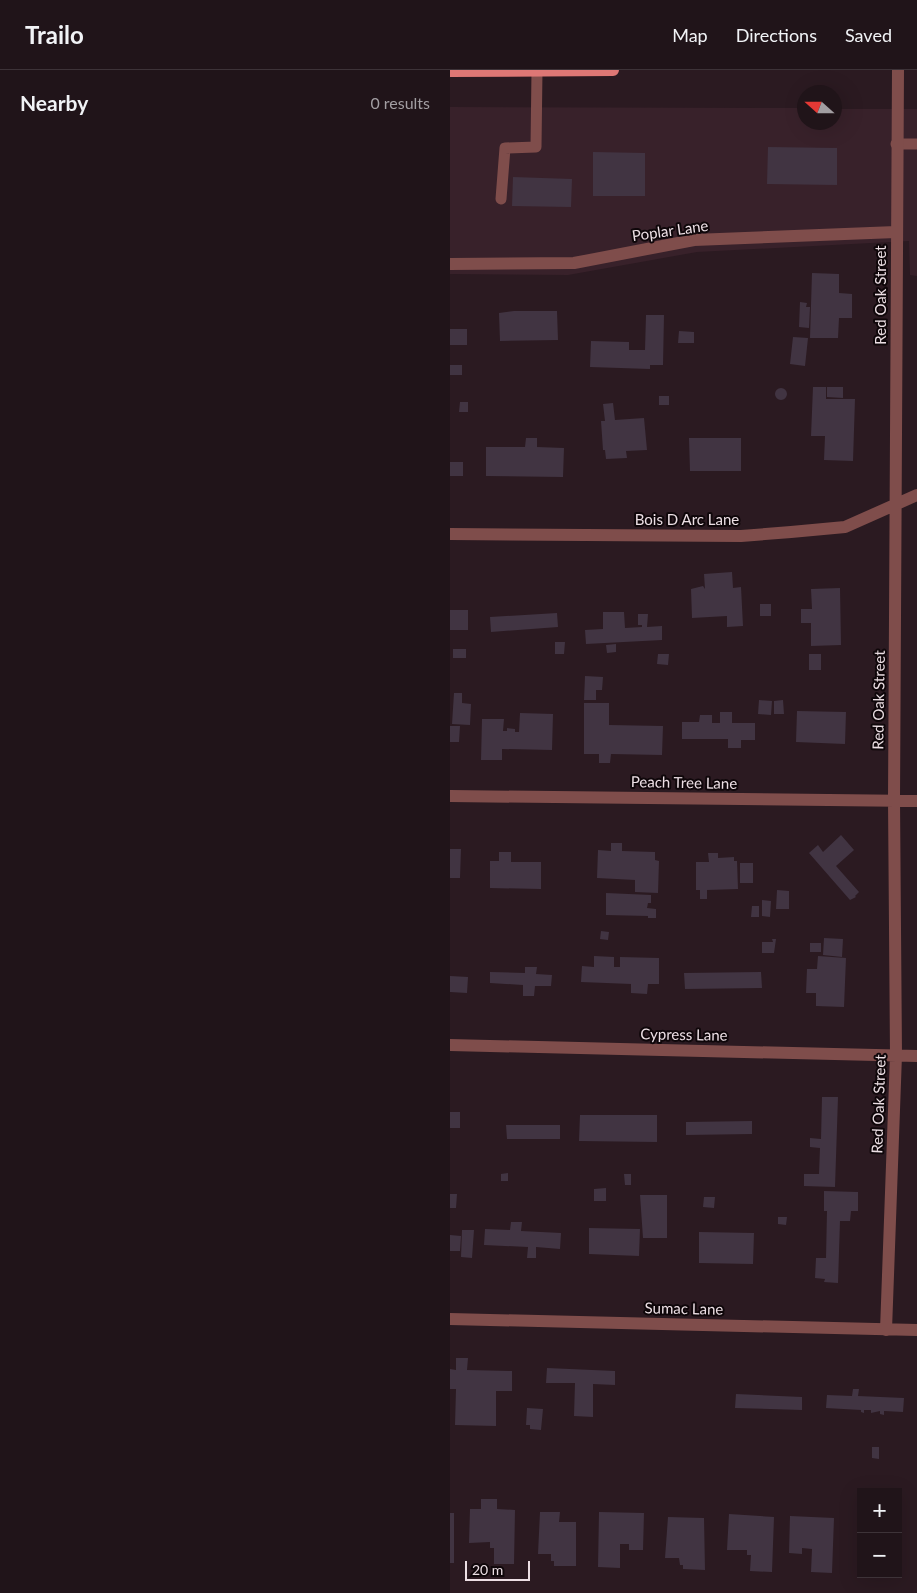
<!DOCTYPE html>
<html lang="en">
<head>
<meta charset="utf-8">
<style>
	:root { --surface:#201419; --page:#2d2126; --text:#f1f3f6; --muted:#a29ea2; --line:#3d3338 }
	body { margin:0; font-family:Lato,sans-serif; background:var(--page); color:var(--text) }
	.controls { position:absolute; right:15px; bottom:15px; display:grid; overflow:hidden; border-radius:0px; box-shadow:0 5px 20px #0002 }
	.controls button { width:45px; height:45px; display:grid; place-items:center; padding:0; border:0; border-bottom:1px solid var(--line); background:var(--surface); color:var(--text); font:25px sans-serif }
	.compass { position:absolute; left:347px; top:15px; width:45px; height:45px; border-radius:50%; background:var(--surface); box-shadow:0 5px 20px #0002; rotate:291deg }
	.scale { position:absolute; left:15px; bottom:12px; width:65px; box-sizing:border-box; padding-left:5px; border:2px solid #ecdfe4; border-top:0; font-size:14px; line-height:18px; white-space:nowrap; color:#ecdfe4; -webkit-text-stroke:4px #0f070a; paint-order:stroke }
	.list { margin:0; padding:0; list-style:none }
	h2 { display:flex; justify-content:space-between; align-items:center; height:65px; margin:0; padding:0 20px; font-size:21px }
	h2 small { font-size:16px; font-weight:400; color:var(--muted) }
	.map { position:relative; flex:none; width:467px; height:1523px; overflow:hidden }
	header { display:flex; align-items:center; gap:30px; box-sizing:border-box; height:70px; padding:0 25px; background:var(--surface); border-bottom:1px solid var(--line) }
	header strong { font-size:24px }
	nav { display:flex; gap:28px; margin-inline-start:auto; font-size:18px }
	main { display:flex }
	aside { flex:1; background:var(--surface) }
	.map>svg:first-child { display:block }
	.built { fill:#38212a }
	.building { fill:#413442 }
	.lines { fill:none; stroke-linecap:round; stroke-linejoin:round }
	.service { stroke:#7f4d4b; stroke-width:11 }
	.minor { stroke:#7f4d4b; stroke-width:12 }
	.primary { stroke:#de7775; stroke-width:12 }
	.labels { text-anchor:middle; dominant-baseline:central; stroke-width:4; stroke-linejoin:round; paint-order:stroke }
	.street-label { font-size:15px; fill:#ecdfe4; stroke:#0f070a }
</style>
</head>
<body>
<header>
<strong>Trailo</strong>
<nav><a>Map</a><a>Directions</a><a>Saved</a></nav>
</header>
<main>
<aside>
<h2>Nearby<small>0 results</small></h2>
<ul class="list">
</ul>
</aside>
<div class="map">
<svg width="467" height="1523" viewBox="0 0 467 1523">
	<rect width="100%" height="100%" fill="#2b1a21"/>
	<path class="built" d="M0,37L354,38V52H384L385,39H467V206L460,205L459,171L247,182L118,205L0,204Z"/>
	<path class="building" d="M318,77L387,78V115L317,114Z
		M143,82L195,83V126H143Z
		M63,107L122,109L121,137L62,136Z
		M362,203L389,204V223L402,224V248H389L388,268H360Z
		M350,232L357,233L356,237H360L359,258L349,257Z
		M64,241H107L108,270L50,271L49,243Z
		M196,245H214L213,295H200V299L140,297L141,271L179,272V280H195Z
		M0,259H17V275H0Z
		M229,261L244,262V273H228Z
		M343,267L358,268L355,296L340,294Z
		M0,295H12V305H0Z
		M363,317H376V329H405L403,391L374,390L375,366H361Z
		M377,317H393V328L377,327Z
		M325 324a6 6 0 1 1 12 0a6 6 0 1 1-12 0Z
		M209,326H219V335H209Z
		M10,332H18V342H9Z
		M163,333L165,350L194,348L197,380L176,381L177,388L156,389L155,380H153L151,351H155L153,334Z
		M76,368H87V377L114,378L113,407L36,406V377H75Z
		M239,368H291V401H240Z
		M0,392H13V406H0Z
		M282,502L283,518L291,517L293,556L277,557V546L242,548L241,519L253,516L255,519L254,504Z
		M390,518L391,575L361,576V553H351V539H362L361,519Z
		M310,534H321V546H310Z
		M0,540H18V560H0Z
		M153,542H174L175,558L192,557V555H188V544H198L197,557L212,556V570L136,574L135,560L153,559Z
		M107,543L108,557L41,562L40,547Z
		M105,572H115L114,584H105Z
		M166,574V582L157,583L156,575Z
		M3,579H16V588H3Z
		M208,584H219L218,595L207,594Z
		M359,584H371V600H359Z
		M135,606L153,607L152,620H146V630H134Z
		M4,623H12V633L21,634L20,655L2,654Z
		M309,630L322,631L321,645L308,644Z
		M333,630L334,644H324V631Z
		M134,633H159V655L213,656L212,685L161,684L160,693H149V684H134Z
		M347,641L396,642L395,674L346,672Z
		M270,642H282V653H305V670H291V678H278V669H232V652H249L250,645H262V653H270Z
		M70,643L103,644L102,680L52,679V690H31L32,649H54L53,661H57V658L65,659V662H69Z
		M0,656H10L9,672H0Z
		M391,765L404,780L386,796L409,822L405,826L406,827L400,830L359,783L368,775L373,782Z
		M161,773H172V781L205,782V790L209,791L208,823L185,822V810L147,808L148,780L161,781Z
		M0,779H11L10,808H0Z
		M49,782H61V792H91V819L40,818V791H49Z
		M258,783H268V788L284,787V791H287L288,819L257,820V829H250V820H246V792H259Z
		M290,793H303V813H290Z
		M327,820L339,821V839H326Z
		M156,823L201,825V833H198L197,838L206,839V848H198V846L156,845Z
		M312,830L321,831L320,847L312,846Z
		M302,836H309V847H301Z
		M151,861L159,862L158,870L150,869Z
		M374,868L393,869L392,887L373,885Z
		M322,869H326L324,883H312V872H323Z
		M360,873H371V882H360Z
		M144,886L164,887V897H170V887L209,888V914H198L197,924L181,923V914L131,912L132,896L144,897Z
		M368,886L396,888L394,937L366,936V923H356L357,899H367Z
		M75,897H87L86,904L102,905L101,916H85L84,926H73V915L40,913V902L75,903Z
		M311,902L312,918L235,919L234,903Z
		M0,906L18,907L17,923L0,922Z
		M372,1027H388L385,1117L354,1116V1104H369L370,1078L360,1077V1068L371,1069Z
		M0,1042H10V1058H0Z
		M130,1045H207V1072L129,1071Z
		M302,1051V1064L236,1065V1052Z
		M56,1055H110V1069H57Z
		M58,1103V1111H51V1104Z
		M174,1104H181V1115H175Z
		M156,1118V1131H144V1119Z
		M374,1121L408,1122V1141H401L400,1151H390L388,1213L374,1212L375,1209L365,1208L366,1188H376L377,1141H374Z
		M0,1124H7L6,1138H0Z
		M190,1125H217V1168H193Z
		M254,1127H265L264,1138L253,1137Z
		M328,1147H337L336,1155L328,1154Z
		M61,1152H72L71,1161L111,1163L110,1179L86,1177V1188H77L78,1177L34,1175L35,1159L60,1160Z
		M139,1158L190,1159L189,1186L139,1184Z
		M12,1160H24L22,1188L11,1187Z
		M249,1162L304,1163L303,1194L249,1193Z
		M0,1165L11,1166L10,1181H0Z
		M6,1288H18L17,1300L62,1301V1321H46V1356L5,1355L6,1319H0V1299L6,1300Z
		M97,1298L165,1301V1315L143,1314V1347L124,1346L125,1313H96Z
		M403,1319H409L408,1326L454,1328L453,1342L434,1341V1345L430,1344V1341L421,1343V1340H414V1343L411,1342V1340L376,1338L377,1325L402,1326Z
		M286,1324L352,1327V1340L285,1338Z
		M77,1338L93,1339L91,1360L80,1359V1355H76Z
		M422,1377H429V1389L422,1388Z
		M31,1429H47V1439L65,1440L64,1494H44V1478H40V1472L19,1473L20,1439H31Z
		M90,1442H110L109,1452H126V1496H104V1491H101V1484H88Z
		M149,1442L194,1443L193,1480H179V1474H170V1498L148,1497Z
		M0,1443H4V1493H0Z
		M279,1444L324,1447L322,1502L300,1501L301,1485H297V1480H277Z
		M340,1446L384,1448L382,1503L361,1502L362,1479L352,1478V1484L339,1483Z
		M218,1447L254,1448L255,1500L233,1499V1495H230L229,1488H215Z"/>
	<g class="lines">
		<path class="service" d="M446,74H467
			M51,129L55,78L86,77L87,1"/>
		<path class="minor" d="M0,194L124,193L244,170L446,162
			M0,464L291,466L341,462L395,457L467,425
			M0,726L467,731
			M0,975L467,986
			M0,1249L467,1260
			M436,1260L446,985L444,730L448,0"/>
		<path class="primary" d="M0,1L163,0"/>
	</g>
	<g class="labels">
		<g class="street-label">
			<text transform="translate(220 160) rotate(-8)">Poplar Lane</text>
			<text transform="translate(430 225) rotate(-90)">Red Oak Street</text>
			<text x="237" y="449">Bois D Arc Lane</text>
			<text transform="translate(428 630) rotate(-89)">Red Oak Street</text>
			<text transform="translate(234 712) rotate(1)">Peach Tree Lane</text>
			<text transform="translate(234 964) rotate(1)">Cypress Lane</text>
			<text transform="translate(428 1034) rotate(-88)">Red Oak Street</text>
			<text transform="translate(234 1238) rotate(1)">Sumac Lane</text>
		</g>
	</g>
</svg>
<div class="controls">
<button>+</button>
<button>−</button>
</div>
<svg class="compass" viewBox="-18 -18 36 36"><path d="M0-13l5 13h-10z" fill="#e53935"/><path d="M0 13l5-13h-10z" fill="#a29ea2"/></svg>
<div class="scale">20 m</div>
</div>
</main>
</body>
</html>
